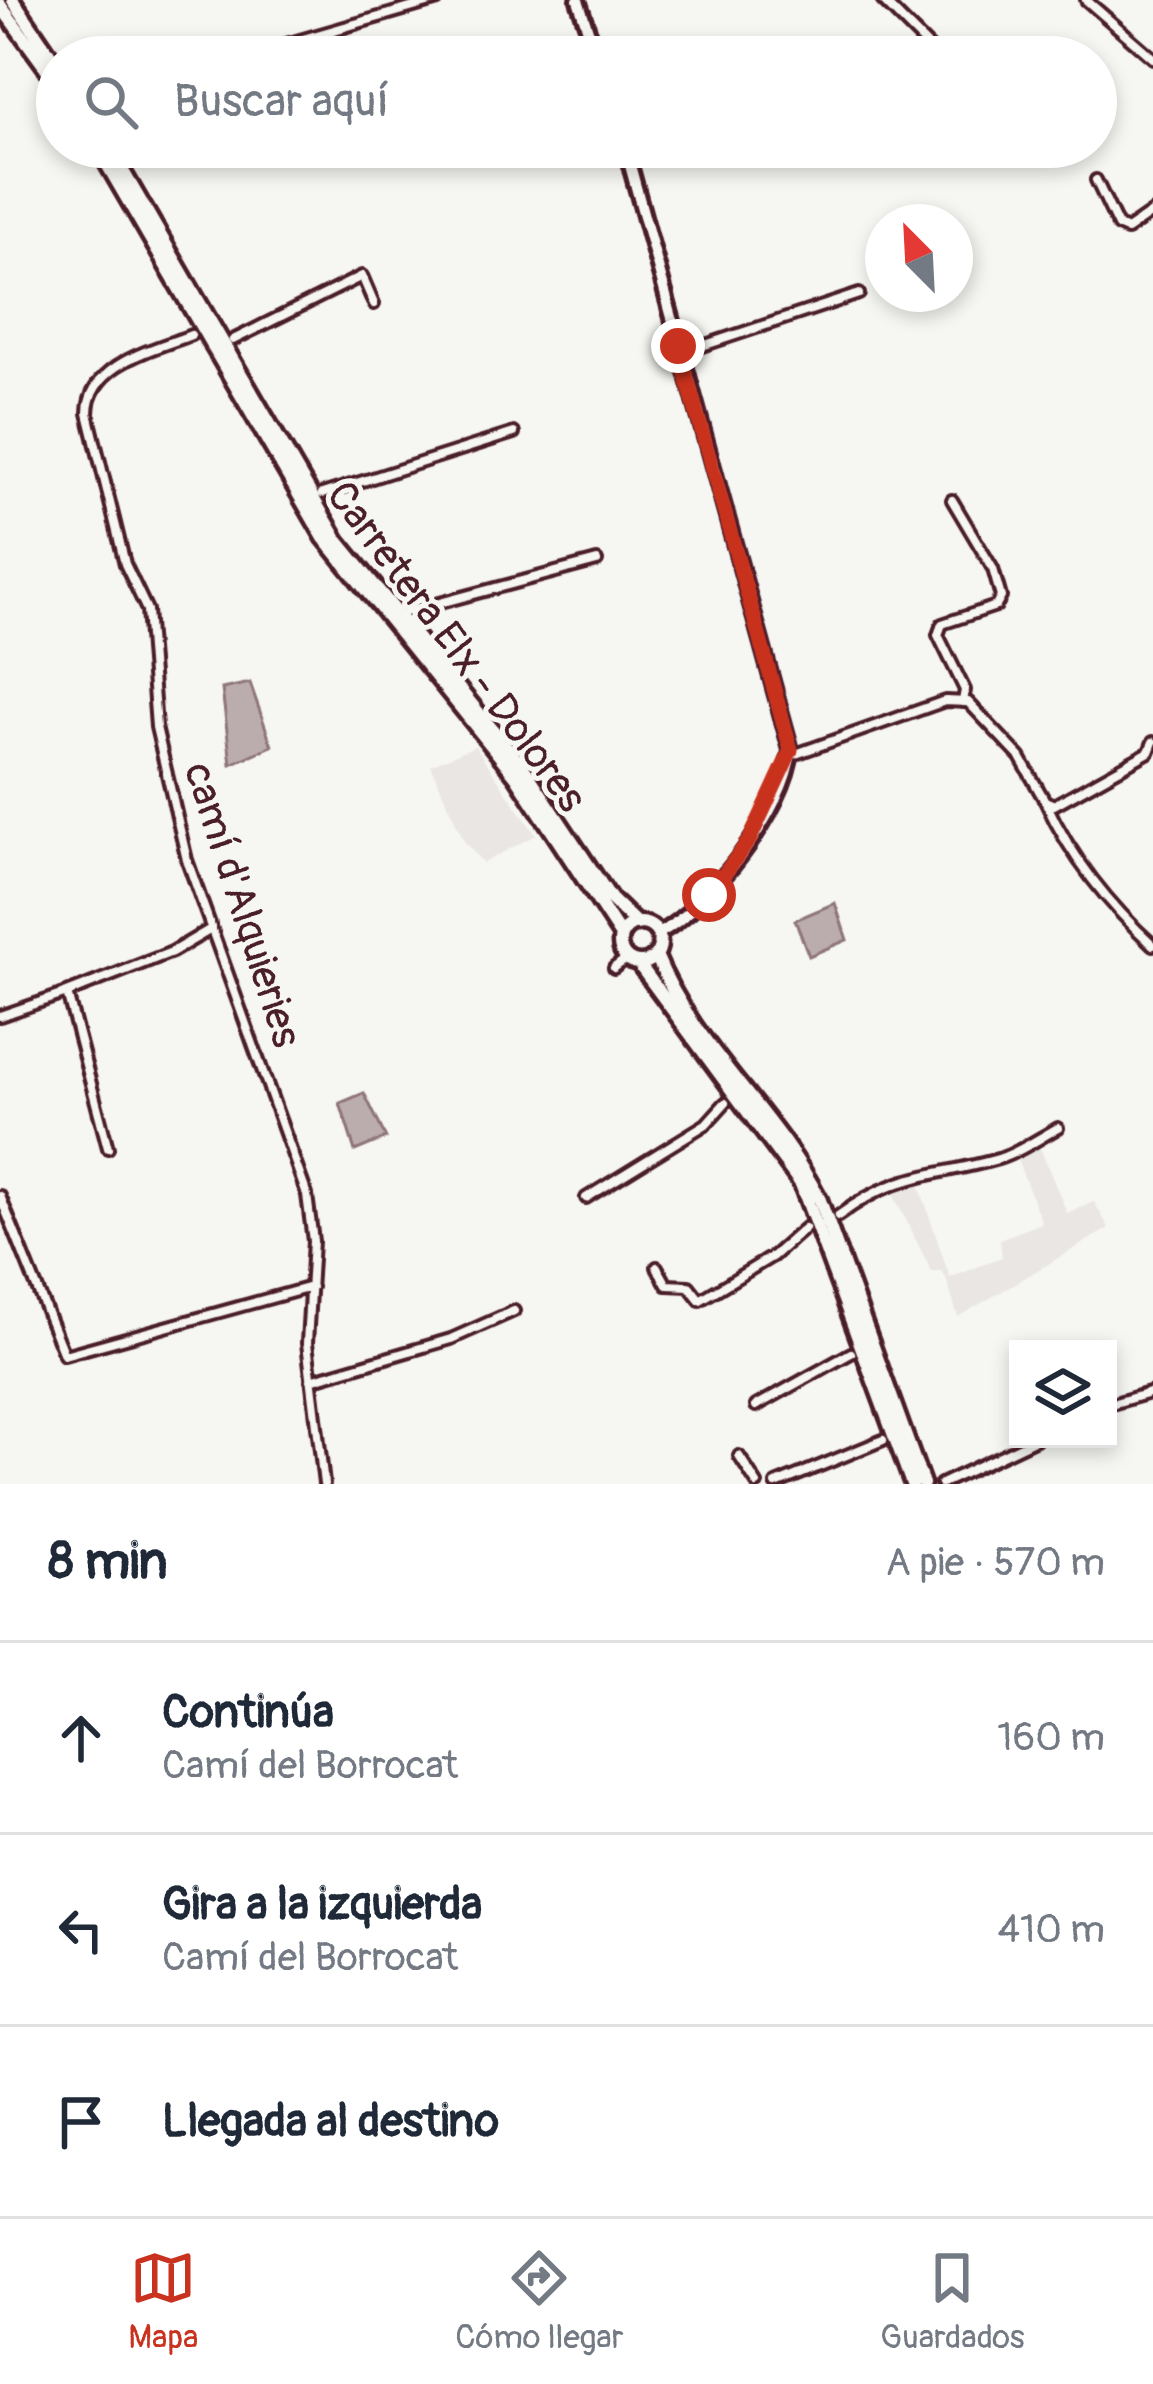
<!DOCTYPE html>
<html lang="es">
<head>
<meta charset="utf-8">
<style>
	:root { --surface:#fff; --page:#f6f6f7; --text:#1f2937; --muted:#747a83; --line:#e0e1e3; --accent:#c8321e }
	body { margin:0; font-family:Pangolin,sans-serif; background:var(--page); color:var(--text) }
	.controls { position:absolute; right:36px; bottom:36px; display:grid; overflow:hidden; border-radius:0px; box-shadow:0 6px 18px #0003 }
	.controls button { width:108px; height:108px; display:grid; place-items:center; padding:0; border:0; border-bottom:3px solid var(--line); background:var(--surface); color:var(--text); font:60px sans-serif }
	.compass { position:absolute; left:865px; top:204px; width:108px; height:108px; border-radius:50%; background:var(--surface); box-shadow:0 6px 18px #0003; rotate:336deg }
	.stop { position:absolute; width:36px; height:36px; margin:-27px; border:9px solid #c8321e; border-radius:50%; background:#fff }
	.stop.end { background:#c8321e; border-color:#fff; box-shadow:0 3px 12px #0008 }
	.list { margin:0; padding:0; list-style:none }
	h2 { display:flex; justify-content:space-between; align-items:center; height:156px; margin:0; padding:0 48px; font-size:51px }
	h2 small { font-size:39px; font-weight:400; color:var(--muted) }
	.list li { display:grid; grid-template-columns:78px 1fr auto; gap:36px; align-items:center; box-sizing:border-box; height:192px; padding:0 48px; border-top:3px solid var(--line) }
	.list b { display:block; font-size:45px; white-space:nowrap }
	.list p { margin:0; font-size:39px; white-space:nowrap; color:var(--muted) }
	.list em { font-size:39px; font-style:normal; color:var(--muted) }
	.icon { flex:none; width:66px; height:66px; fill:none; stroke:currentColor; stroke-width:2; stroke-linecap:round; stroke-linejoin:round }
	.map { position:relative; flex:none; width:1153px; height:1484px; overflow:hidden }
	.search { position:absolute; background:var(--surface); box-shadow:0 6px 18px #0003; left:36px; right:36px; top:36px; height:132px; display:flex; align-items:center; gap:30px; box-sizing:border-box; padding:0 42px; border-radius:66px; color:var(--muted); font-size:45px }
	.sheet { height:732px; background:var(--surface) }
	nav { display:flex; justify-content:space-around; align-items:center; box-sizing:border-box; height:168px; border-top:3px solid var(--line); background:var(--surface); font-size:33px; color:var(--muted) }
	nav a { display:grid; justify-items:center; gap:6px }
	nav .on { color:var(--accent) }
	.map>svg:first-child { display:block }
	.built { fill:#e9e6e3 }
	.water { fill:#bbadae; stroke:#8e747a; stroke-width:3 }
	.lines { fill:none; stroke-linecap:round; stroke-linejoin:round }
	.minor-casing { stroke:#4a1f2b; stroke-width:16 }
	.tertiary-casing { stroke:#4a1f2b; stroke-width:20 }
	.secondary-casing { stroke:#4a1f2b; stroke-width:21 }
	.minor { stroke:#f6f6f2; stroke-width:8 }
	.tertiary { stroke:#f6f6f2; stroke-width:10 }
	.secondary { stroke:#f6f6f2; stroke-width:12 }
	.route { stroke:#c8321e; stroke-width:15 }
	.labels { text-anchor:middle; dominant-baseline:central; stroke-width:10; stroke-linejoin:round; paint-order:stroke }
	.street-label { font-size:42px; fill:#4a1f2b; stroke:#f6f6f2 }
</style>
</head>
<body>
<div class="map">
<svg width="1153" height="1484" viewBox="0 0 1153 1484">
	<rect width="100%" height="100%" fill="#f6f6f2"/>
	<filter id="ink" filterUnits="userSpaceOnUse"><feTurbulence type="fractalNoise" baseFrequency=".00833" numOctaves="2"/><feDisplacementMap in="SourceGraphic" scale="24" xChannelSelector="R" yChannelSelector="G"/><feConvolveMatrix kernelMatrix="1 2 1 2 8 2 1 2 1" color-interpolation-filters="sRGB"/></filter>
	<g filter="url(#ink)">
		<path class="built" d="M475,746L536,835L483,863L464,841L431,765Z
			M1037,1141L1067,1213L1094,1202L1109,1228L958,1317L946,1278L942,1272H932L890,1188L916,1176L950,1278L1002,1257L1000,1239L1042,1223L1015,1154Z"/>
		<path class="water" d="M250,683L272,746L231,764L222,689Z
			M835,903L847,940L809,956L795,920Z
			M364,1093L386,1138L355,1151L340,1103Z"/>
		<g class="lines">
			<g class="minor-casing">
				<path id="minor" d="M882,0L931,49
					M1086,0L1153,58
					M241,57L438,0
					M1096,180L1118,226L1127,230L1153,212
					M191,335C152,350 89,364 88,413L125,564L147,610L156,727L187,860L307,1195L313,1241L307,1343L324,1484
					M233,340L362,276L374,304
					M681,353L859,294
					M322,494L514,433
					M952,500L993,569L1001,597L996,606L942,624L938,635L965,690L963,702
					M406,612L597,561
					M790,756L945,701L968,702L1020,757L1045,801L1054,805L1149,752L1153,742
					M1046,803C1070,856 1110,906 1153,945
					M614,968L627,958
					M0,1016L67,993
					M108,1148L67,993L172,952L211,929
					M0,1196L64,1355L311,1287
					M586,1198L706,1124L725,1103
					M838,1216C898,1171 932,1178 998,1159C1019,1153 1039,1138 1058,1128
					M657,1267L667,1285L689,1286L700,1300L773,1256L805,1228
					M311,1380L451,1339L514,1311
					M1108,1405L1153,1392
					M756,1406L851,1353
					M739,1456L757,1484
					M776,1484L883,1440
					M941,1484L1036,1439"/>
			</g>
			<g class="tertiary-casing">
				<path id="tertiary" d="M578,0L597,57
					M625,147L791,750C785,811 710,905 658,934"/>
			</g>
			<g class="secondary-casing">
				<path id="secondary" d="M13,0L57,65
					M0,5L57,83
					M97,147L324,538L516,776L621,936
					M109,147L338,541L523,767L611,899L637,924
					M620 943a20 20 0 1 1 40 0a20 20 0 1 1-40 0Z
					M656,955C693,1047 775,1112 820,1200L923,1484
					M638,963L801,1184L912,1484"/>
			</g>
			<use href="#minor" class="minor"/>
			<use href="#tertiary" class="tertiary"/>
			<use href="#secondary" class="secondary"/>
		</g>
	</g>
	<g class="lines" filter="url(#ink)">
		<path class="route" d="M678,346L791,750L750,839L709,895"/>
	</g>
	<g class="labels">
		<g class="street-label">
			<text transform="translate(456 647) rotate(53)">Carretera Elx - Dolores</text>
			<text transform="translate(242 905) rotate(72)">camí d'Alquieries</text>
		</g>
	</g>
</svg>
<div class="controls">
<button><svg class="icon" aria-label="layers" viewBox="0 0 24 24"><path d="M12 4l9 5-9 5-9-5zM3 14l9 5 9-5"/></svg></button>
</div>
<svg class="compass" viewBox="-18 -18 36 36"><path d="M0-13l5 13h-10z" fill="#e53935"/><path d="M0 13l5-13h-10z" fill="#747a83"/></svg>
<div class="stop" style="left:709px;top:895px"></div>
<div class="stop end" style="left:678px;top:346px"></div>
<div class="search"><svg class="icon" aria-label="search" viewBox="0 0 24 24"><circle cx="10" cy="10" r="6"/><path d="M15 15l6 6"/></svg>Buscar aquí</div>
</div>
<section class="sheet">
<h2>8 min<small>A pie · 570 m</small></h2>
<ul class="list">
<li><svg class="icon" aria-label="ahead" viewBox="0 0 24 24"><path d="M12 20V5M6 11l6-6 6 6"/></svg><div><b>Continúa</b><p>Camí del Borrocat</p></div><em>160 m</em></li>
<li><svg class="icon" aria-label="left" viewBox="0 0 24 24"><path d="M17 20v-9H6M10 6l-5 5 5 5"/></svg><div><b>Gira a la izquierda</b><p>Camí del Borrocat</p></div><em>410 m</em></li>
<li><svg class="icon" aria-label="arrive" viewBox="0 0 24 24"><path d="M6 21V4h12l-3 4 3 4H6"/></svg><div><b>Llegada al destino</b></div></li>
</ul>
</section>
<nav>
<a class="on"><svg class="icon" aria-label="map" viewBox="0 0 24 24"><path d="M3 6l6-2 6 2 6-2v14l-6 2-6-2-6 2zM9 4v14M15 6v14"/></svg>Mapa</a>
<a><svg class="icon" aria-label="directions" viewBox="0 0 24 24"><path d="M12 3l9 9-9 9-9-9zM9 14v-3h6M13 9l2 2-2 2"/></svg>Cómo llegar</a>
<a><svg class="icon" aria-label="saved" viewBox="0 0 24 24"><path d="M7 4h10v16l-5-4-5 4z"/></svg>Guardados</a>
</nav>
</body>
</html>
